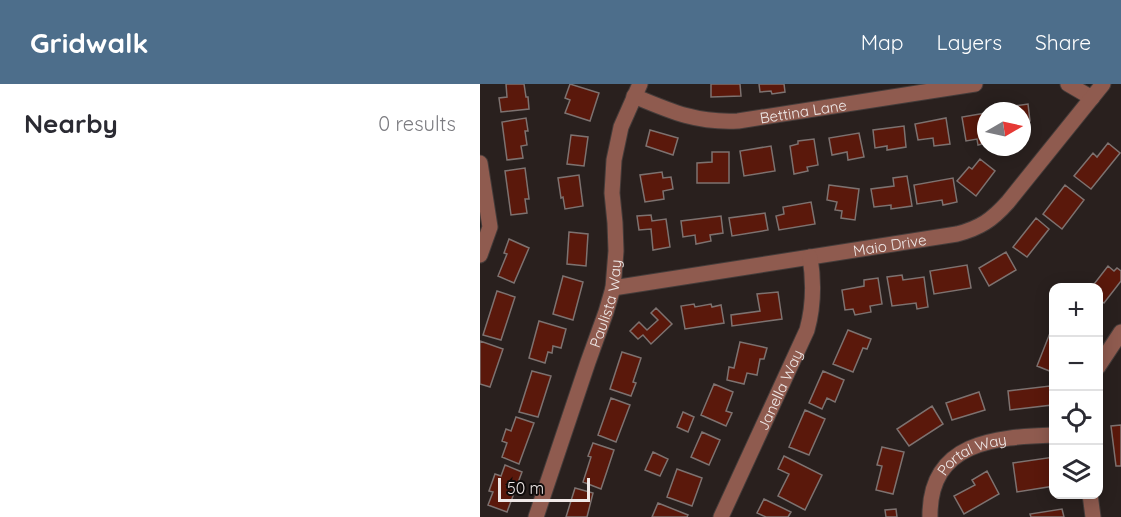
<!DOCTYPE html>
<html lang="en">
<head>
<meta charset="utf-8">
<style>
	:root { --surface:#fff; --page:#f7f7f7; --text:#2b2b33; --muted:#7c7c81; --line:#e1e1e2; --accent:#4d6e8b }
	body { margin:0; font-family:Quicksand,sans-serif; background:var(--page); color:var(--text) }
	.controls { position:absolute; right:18px; bottom:18px; display:grid; overflow:hidden; border-radius:12px; box-shadow:0 3px 15px #0003 }
	.controls button { width:54px; height:54px; display:grid; place-items:center; padding:0; border:0; border-bottom:2px solid var(--line); background:var(--surface); color:var(--text); font:30px sans-serif }
	.compass { position:absolute; left:497px; top:18px; width:54px; height:54px; border-radius:50%; background:var(--surface); box-shadow:0 3px 15px #0003; rotate:81deg }
	.scale { position:absolute; left:18px; bottom:15px; width:92px; box-sizing:border-box; padding-left:6px; border:3px solid #efe8e7; border-top:0; font-size:16px; line-height:21px; white-space:nowrap; color:#efe8e7; -webkit-text-stroke:4px #0f0b0a; paint-order:stroke }
	.list { margin:0; padding:0; list-style:none }
	h2 { display:flex; justify-content:space-between; align-items:center; height:78px; margin:0; padding:0 24px; font-size:26px }
	h2 small { font-size:20px; font-weight:400; color:var(--muted) }
	.icon { flex:none; width:33px; height:33px; fill:none; stroke:currentColor; stroke-width:2; stroke-linecap:round; stroke-linejoin:round }
	.map { position:relative; flex:none; width:641px; height:433px; overflow:hidden }
	header { display:flex; align-items:center; gap:36px; box-sizing:border-box; height:84px; padding:0 30px; background:var(--accent); color:#fff }
	header strong { font-size:28px }
	nav { display:flex; gap:33px; margin-inline-start:auto; font-size:21px }
	main { display:flex }
	aside { flex:1; background:var(--surface) }
	.map>svg:first-child { display:block }
	.building { fill:#5a180b; stroke:#7d7270; stroke-width:1.5 }
	.lines { fill:none; stroke-linecap:round; stroke-linejoin:round }
	.minor-casing { stroke:#453c3a; stroke-width:17 }
	.minor { stroke:#8f5b4f; stroke-width:15 }
	.labels { text-anchor:middle; dominant-baseline:central; stroke-width:4.5; stroke-linejoin:round; paint-order:stroke }
	.street-label { font-size:15px; fill:#efe8e7; stroke:#0f0b0a }
</style>
</head>
<body>
<header>
<strong>Gridwalk</strong>
<nav><a>Map</a><a>Layers</a><a>Share</a></nav>
</header>
<main>
<aside>
<h2>Nearby<small>0 results</small></h2>
<ul class="list">
</ul>
</aside>
<div class="map">
<svg width="641" height="433" viewBox="0 0 641 433">
	<rect width="100%" height="100%" fill="#29201e"/>
	<path class="building" d="M26,0H44L46,13H48L49,25L21,28L19,14L27,13Z
		M90,0L119,9L110,37L85,29L90,16L85,14Z
		M231,0H260L261,12L231,13Z
		M279,0H304L305,8L292,10L291,7L280,8Z
		M548,20L550,37L542,39V27H520L519,24Z
		M506,29V59L498,61L497,55L486,57L482,33Z
		M46,34L48,47H45L47,61L41,62L43,74L27,76L22,38Z
		M466,34L470,60L454,62L453,54L438,56L435,40Z
		M424,42L426,63L407,66V62L395,64L393,46Z
		M170,46L198,54L193,71L166,62Z
		M379,49L384,73L368,76L367,68L352,71L349,54Z
		M91,51L108,53L104,82L87,80Z
		M334,55L338,81L327,83L328,87L314,90L310,62L318,60V57Z
		M628,59L640,69L611,105L594,92L613,69L617,73Z
		M291,62L295,87L264,92L260,67Z
		M232,68H249V99H217V79L232,78Z
		M500,75L515,87L496,112L477,97L489,83L492,85Z
		M45,84L49,115H45L47,129L31,131L25,87Z
		M182,88L183,94L191,93L193,105L183,107L184,115L165,118L160,91Z
		M99,91L103,122L85,125L83,113L81,114L78,94Z
		M427,92L432,122L411,125V121L394,123L391,105L414,102L413,94Z
		M473,94L477,118L463,121L462,116L437,120L434,101Z
		M349,101L379,105L375,136L361,134L362,127L355,126L357,118L347,116Z
		M585,101L604,116L582,145L563,130Z
		M331,118L335,140L299,146L296,132L304,130L303,123Z
		M285,129L288,146L252,152L249,134Z
		M171,131L172,137L186,135L190,163L173,166L171,145L159,146L157,132Z
		M241,132L243,149L230,151L231,157L216,160L215,151L203,153L201,137Z
		M556,134L569,145L547,173L533,163Z
		M89,148L108,150L106,182L87,180Z
		M29,155L49,164L34,199L18,192L27,170L24,169Z
		M526,168L536,186L509,202L499,184Z
		M487,181L491,204L454,210L450,187Z
		M628,182L634,187L637,184L641,187V197L624,219L618,215V204H611Z
		M422,191L423,196L444,193L448,223L437,225L436,219L412,222L407,193Z
		M83,192L103,198L93,236L73,230Z
		M398,194L402,220L390,222L391,228L375,231L373,225L365,226L362,206L384,202V196Z
		M17,207L35,213L21,256L3,251Z
		M298,208L302,235L252,242L251,231L280,227L277,210Z
		M214,220L215,223L231,220L232,223L241,221L244,239L205,245L201,222Z
		M176,224L192,240L171,260L163,251L158,255L150,247L159,238L167,246L178,236L171,229Z
		M59,237L86,245L81,264L73,262L72,269L68,268L65,279L49,274Z
		M368,246L391,255L387,265L383,264L373,288L353,280Z
		M570,249L574,251V284L572,288L557,282Z
		M0,257L23,265L10,303L0,300Z
		M260,258L287,264L284,275H280L277,291L267,289L264,300L247,296L249,283L254,284Z
		M142,268L161,274L153,298L156,299L151,312L130,305Z
		M52,287L71,292L58,333L39,328Z
		M343,287L364,296L355,318L347,314L342,325L329,319Z
		M234,300L253,308L246,327L252,329L246,342L221,331Z
		M570,302L572,321L530,326L528,307Z
		M499,308L505,326L472,336L466,319Z
		M131,314L150,321L136,358L118,351Z
		M452,322L463,340L429,362L417,345Z
		M325,326L345,335L329,371L309,363Z
		M203,328L214,333L208,348L197,343Z
		M36,333L54,339L39,380L22,373L27,359L22,357L26,345L31,347Z
		M641,341V382H636L631,342Z
		M222,348L240,356L229,381L211,373Z
		M113,359L134,366L121,405L103,398L111,373L108,372Z
		M402,363L424,368L413,410L396,406L402,382L397,381Z
		M173,368L188,375L180,392L165,386Z
		M304,372L342,391L325,426L298,412L309,390L298,385Z
		M574,373V402L537,408L533,379Z
		M25,381L42,388L27,428L8,421L13,408L9,407L15,390L21,392Z
		M197,385L222,394L212,422L187,413Z
		M507,387L519,410L484,430L474,412L495,401L492,396Z
		M95,404L113,409L107,433H86Z
		M284,415L311,428L308,433H286L277,429Z
		M178,419L208,431L207,433H172Z
		M416,425L417,433H406L405,426Z
		M582,425L584,433H551L550,430Z"/>
	<g class="lines">
		<g class="minor-casing">
			<g id="minor">
				<path d="M588,0L612,14"/>
				<path id="s1" d="M154,12C192,28 217,39 258,37L495,0"/>
				<path d="M0,79L10,143L0,171"/>
				<path id="s2" d="M133,204L477,150C500,144 512,136 528,118L623,0"/>
				<path d="M618,283L641,248"/>
				<path d="M610,410L613,433"/>
				<path id="s3" d="M56,433L108,278L126,228L133,204L136,167L135,139L132,109L134,76L141,43L160,0"/>
				<path id="s4" d="M241,433L327,246C334,221 334,198 330,173"/>
				<path id="s5" d="M450,433C449,358 514,353 574,351"/>
			</g>
		</g>
		<use href="#minor" class="minor"/>
	</g>
	<g class="labels">
		<g class="street-label">
			<text stroke="none"><textPath href="#s1" startOffset="174">Bettina Lane</textPath></text>
			<text stroke="none"><textPath href="#s2" startOffset="280">Maio Drive</textPath></text>
			<text stroke="none"><textPath href="#s3" startOffset="225">Paulista Way</textPath></text>
			<text stroke="none"><textPath href="#s4" startOffset="140">Janella Way</textPath></text>
			<text stroke="none"><textPath href="#s5" startOffset="84">Portal Way</textPath></text>
		</g>
	</g>
</svg>
<div class="controls">
<button>+</button>
<button>−</button>
<button><svg class="icon" aria-label="locate" viewBox="0 0 24 24"><circle cx="12" cy="12" r="6"/><path d="M12 2v4M12 18v4M2 12h4M18 12h4"/></svg></button>
<button><svg class="icon" aria-label="layers" viewBox="0 0 24 24"><path d="M12 4l9 5-9 5-9-5zM3 14l9 5 9-5"/></svg></button>
</div>
<svg class="compass" viewBox="-18 -18 36 36"><path d="M0-13l5 13h-10z" fill="#e53935"/><path d="M0 13l5-13h-10z" fill="#7c7c81"/></svg>
<div class="scale">50 m</div>
</div>
</main>
</body>
</html>
